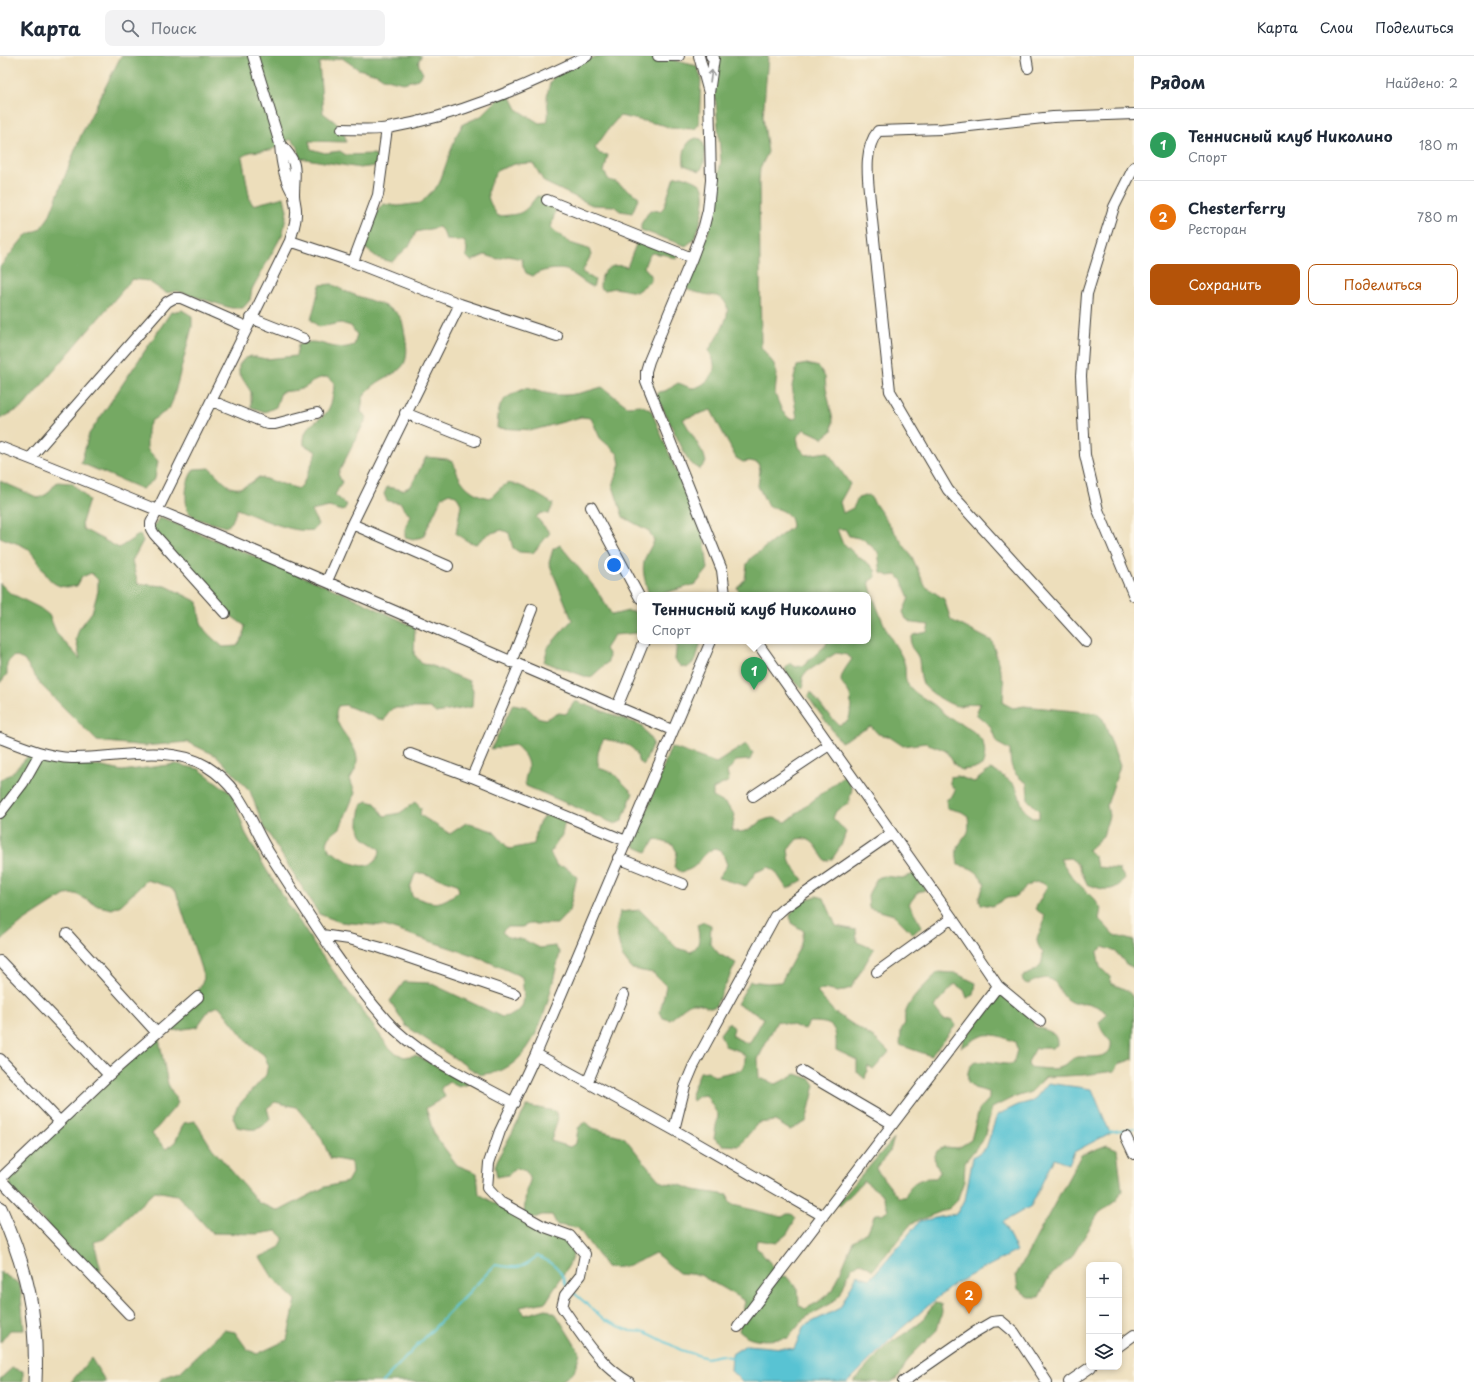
<!DOCTYPE html>
<html lang="ru">
<head>
<meta charset="utf-8">
<style>
	:root { --surface:#fff; --page:#f2f2f3; --text:#1f2937; --muted:#747a83; --line:#e0e1e3; --accent:#b45309 }
	body { margin:0; font-family:"Playpen Sans",sans-serif; background:var(--page); color:var(--text) }
	.controls { position:absolute; right:12px; bottom:12px; display:grid; overflow:hidden; border-radius:8px; box-shadow:0 2px 6px #0003 }
	.controls button { width:36px; height:36px; display:grid; place-items:center; padding:0; border:0; border-bottom:1px solid var(--line); background:var(--surface); color:var(--text); font:20px sans-serif }
	.you { position:absolute; left:614px; top:509px; width:14px; height:14px; margin:-10px; border:3px solid #fff; border-radius:50%; background:#1a73e8; box-shadow:0 0 0 6px #1a73e833 }
	.badge { display:grid; place-items:center; width:26px; height:26px; border-radius:50%; background:var(--accent); color:#fff; font-size:13px; font-weight:700 }
	.pin { position:absolute; translate:-50% -33px; filter:drop-shadow(0 1px 2px #0008) }
	.pin::after { content:''; position:absolute; top:21px; width:14px; height:12px; background:inherit; clip-path:polygon(0 0,100% 0,50% 100%) }
	.popup { position:absolute; left:637px; top:536px; width:234px; height:52px; box-sizing:border-box; display:grid; place-content:center; border-radius:8px; background:var(--surface); filter:drop-shadow(0 1px 3px #0005); font-size:13px; white-space:nowrap; color:var(--muted) }
	.popup b { font-size:15px; color:var(--text) }
	.popup::after { content:''; position:absolute; left:50%; top:100%; margin-left:-8px; border:8px solid transparent; border-top-color:var(--surface) }
	.list { margin:0; padding:0; list-style:none }
	h2 { display:flex; justify-content:space-between; align-items:center; height:52px; margin:0; padding:0 16px; font-size:17px }
	h2 small { font-size:13px; font-weight:400; color:var(--muted) }
	.list li { display:grid; grid-template-columns:26px 1fr auto; gap:12px; align-items:center; box-sizing:border-box; height:72px; padding:0 16px; border-top:1px solid var(--line) }
	.list b { display:block; font-size:15px; white-space:nowrap }
	.list p { margin:0; font-size:13px; white-space:nowrap; color:var(--muted) }
	.list em { font-size:13px; font-style:normal; color:var(--muted) }
	.actions { display:flex; gap:8px; padding:12px 16px }
	.actions a { flex:1; padding:9px 0; border:1px solid var(--accent); border-radius:8px; text-align:center; font-size:14px; color:var(--accent) }
	.actions .main { background:var(--accent); color:#fff }
	.icon { flex:none; width:22px; height:22px; fill:none; stroke:currentColor; stroke-width:2; stroke-linecap:round; stroke-linejoin:round }
	.map { position:relative; flex:none; width:1134px; height:1326px; overflow:hidden }
	header { display:flex; align-items:center; gap:24px; box-sizing:border-box; height:56px; padding:0 20px; background:var(--surface); border-bottom:1px solid var(--line) }
	header strong { font-size:19px }
	nav { display:flex; gap:22px; margin-inline-start:auto; font-size:14px }
	.search { width:280px; height:36px; background:var(--page); display:flex; align-items:center; gap:10px; box-sizing:border-box; padding:0 14px; border-radius:8px; color:var(--muted); font-size:15px }
	main { display:flex }
	aside { flex:1; background:var(--surface) }
	.map>svg:first-child { display:block }
	.forest { fill:#75a964; stroke:#486240; fill-rule:evenodd }
	.water { fill:#58c3d3; stroke:#3a7078 }
	.lines { fill:none; stroke-linecap:round; stroke-linejoin:round }
	.stream { stroke:#58c3d3; stroke-width:2 }
	.minor-casing { stroke:#3b3934; stroke-width:12 }
	.major-casing { stroke:#3b3934; stroke-width:15 }
	.minor { stroke:#fff; stroke-width:10 }
	.major { stroke:#fff; stroke-width:13 }
	.oneway { stroke:#999 }
</style>
</head>
<body>
<header>
<strong>Карта</strong>
<div class="search"><svg class="icon" aria-label="search" viewBox="0 0 24 24"><circle cx="10" cy="10" r="6"/><path d="M15 15l6 6"/></svg>Поиск</div>
<nav><a>Карта</a><a>Слои</a><a>Поделиться</a></nav>
</header>
<main>
<div class="map">
<svg width="1134" height="1326" viewBox="0 0 1134 1326">
	<rect width="100%" height="100%" fill="#fcf5e5"/>
	<filter id="ink" filterUnits="userSpaceOnUse"><feTurbulence type="fractalNoise" baseFrequency=".025" numOctaves="2"/><feDisplacementMap in="SourceGraphic" scale="8" xChannelSelector="R" yChannelSelector="G"/><feConvolveMatrix kernelMatrix="1 2 1 2 8 2 1 2 1" color-interpolation-filters="sRGB"/></filter>
	<filter id="wash" filterUnits="userSpaceOnUse"><feTurbulence type="fractalNoise" baseFrequency=".012" numOctaves="4" result="noise"/><feDisplacementMap in="SourceGraphic" scale="16" xChannelSelector="R" yChannelSelector="G"/><feGaussianBlur stdDeviation="0.9" result="paint"/><feColorMatrix in="noise" values="0 0 0 0 0 0 0 0 0 0 0 0 0 0 0 0 0 1.4 0 .05"/><feComposite in="paint" operator="in"/></filter>
	<g filter="url(#wash)">
		<rect width="100%" height="100%" fill="#eddebb"/>
		<path class="forest" d="M121,0H422C416,5 419,11 423,17L418,23L403,27L383,22L377,18L358,13L342,2L319,7L323,57C335,66 345,71 346,86L309,85L311,93L325,97L340,95L346,99L374,98L378,103L375,110L360,112L300,102L298,91L291,83L271,94L250,96L242,101L250,144L253,149L284,141L287,155L283,177L252,233L250,244L243,252H231L177,235L166,237L148,225L132,223L23,351L0,363V211L25,180L40,173L49,161L81,79Z
			M598,0H657L697,10L701,21L699,68L695,73L670,72L663,69L620,60C609,71 604,80 595,92L600,98L608,99L604,116L609,124L616,126L639,141L632,157L620,155L614,150L592,149L544,126L533,107L515,108L498,114C485,135 484,139 498,160C523,158 522,159 537,140L545,141L557,148L551,172L570,187L589,193L591,199L582,216L595,224L593,231C584,227 572,216 566,214C557,212 539,214 533,220L526,217L523,210L522,203L508,200L498,203L485,199L471,205L466,200L467,192L464,185L446,184L444,177L439,171L416,176L410,189L392,206L378,202L365,192C367,178 373,158 383,148L398,150L421,147L439,128L456,80L463,68L481,60L503,38L510,39L517,53L539,67L547,66C550,57 547,50 547,41C550,9 573,9 598,0Z
			M718,0H768L763,61L768,96L760,113L759,124L761,291L774,308L777,318L775,338L782,355L790,363L797,362L792,330L797,310L807,308L819,311L825,321L826,332L833,364L832,375L823,382L804,373L797,381L799,391L806,399L828,396L850,428L840,446L843,457L853,452L858,442L869,439L912,501L925,530L944,543L951,564L992,585L1004,627L1003,647L1013,652L1024,650L1096,657L1103,663L1120,710L1107,749L1109,760L1103,780L1088,794L1095,801L1097,811L1119,813L1125,823C1113,838 1103,834 1087,828L1078,808L1070,802L1060,803L1072,821L1095,844L1101,853L1099,863L1114,879L1134,885V912L1126,908L1116,896L1103,891L1097,896L1100,911L1110,921L1112,928C1122,932 1131,934 1134,945L1133,1003L1119,1008L1115,1015L1084,1019L1046,1021L1031,1036L1010,1043L992,1052L984,1082L965,1106L964,1125L957,1145L950,1152L912,1167L873,1214L860,1206L851,1212L840,1239L832,1247L805,1262L788,1282C770,1284 753,1287 739,1275L745,1245L700,1219L679,1217L655,1197C639,1205 625,1214 606,1211L578,1172L557,1169L552,1159H542L532,1163L524,1158L526,1135L530,1125L526,1115L516,1112L508,1119L497,1121L495,1110L499,1100L527,1050L555,1055L558,1062L551,1085L570,1091L576,1087L578,1072L585,1066L593,1072L624,1081L658,1123L665,1127L680,1129L694,1134L728,1139L729,1145L733,1149L782,1161L787,1158H792L796,1162L787,1178L776,1187L757,1184L756,1191L773,1210L779,1221L786,1220L798,1234L799,1249L805,1253L818,1246L833,1234L853,1185L868,1175L875,1158H882L888,1154L883,1139L864,1125L840,1150L837,1148L894,1082L890,1095L876,1113L898,1141H905C911,1126 920,1121 936,1122L940,1116L934,1102L937,1095L944,1091L958,1092L971,1084L979,1054L989,1043V1036L974,1032L968,1026C964,993 996,1010 1013,1008L1017,994L1015,986C1006,982 991,976 981,980C974,983 969,988 961,991L965,979L971,975L999,937L1005,936L1035,963L1034,970C1045,975 1058,974 1057,989L1052,992H1036L1028,1006L1029,1011C1039,1012 1054,1015 1064,1010C1068,1007 1072,1002 1077,1001C1089,1000 1113,1005 1111,986C1105,979 1101,975 1099,966L1108,958C1103,953 1093,948 1086,947C1082,946 1077,948 1073,947C1053,940 1063,910 1028,928L1023,926L1022,921C1036,913 1042,915 1043,897C1028,877 1046,879 1044,859L1035,853L1047,831C1038,819 1023,832 1016,841L1007,842L992,850L981,848L979,842L985,827C976,814 973,812 958,809C957,802 955,795 959,789C968,775 970,780 968,760L962,756L947,752L946,744L952,740L955,734L950,728V721L957,720L974,726L991,713C999,718 1010,723 1015,731C1023,743 1018,750 1032,762H1039V755L1028,744L1027,727C1012,718 1010,711 1010,694L997,687L990,670L976,658L980,648C972,646 967,649 959,650C952,651 927,635 923,628C920,621 920,611 919,604C916,592 906,594 913,579L927,576L929,569L913,567L906,563L903,556L909,542L902,525L897,519L889,520L881,517L878,496L863,483L849,480L845,473H837L842,486L857,500L869,508L875,514L876,521L869,525C871,538 883,567 889,579C894,588 901,597 904,606C907,614 903,623 909,630C915,638 924,642 933,648C939,652 943,658 950,662C970,674 991,679 983,708L977,712L961,714L955,709L946,695L939,692L926,687L903,690L888,680L878,678L871,670L841,686L808,641L811,636L826,656L839,669L848,665C851,659 852,642 849,637C846,631 841,630 841,623C842,616 848,609 852,603L847,599L836,597L805,617L802,622L804,630L802,632L788,620L785,613L790,607L796,611L804,609L826,589L827,585H868V539H741L737,532L745,523L747,508L751,502L792,471C791,455 781,454 768,450L758,430L760,414L758,407L750,405L743,406L736,402L711,354L683,363L704,399L706,406L700,413L693,409L688,404L661,349L656,343L658,336L665,335L678,327C683,328 688,332 693,332C703,331 716,319 714,308C714,303 710,299 709,294C716,281 740,252 719,241C715,239 708,239 704,238C695,236 690,236 684,230L686,222L708,177L721,105L713,13Z
			M696,82L701,83C707,91 706,107 700,115L684,109C683,98 684,86 696,82Z
			M682,120C688,122 698,125 702,130C708,139 700,172 695,181C693,185 689,187 686,190L641,174V168L650,154L660,155L664,151L674,121Z
			M646,183L678,199L676,203L666,199L652,197L648,201L644,211L651,219V225L636,236L615,232L605,234L600,232C600,214 611,206 627,211L637,186Z
			M332,228C351,241 375,243 394,255C403,261 403,269 405,279C414,325 387,311 365,338C362,342 362,351 361,356L367,361L338,418L342,426L335,439L347,449L343,455L329,451L311,455L318,468L314,474C292,478 258,461 237,453L232,466L226,471L197,463L187,455C185,439 185,426 194,413L210,412C230,432 233,441 259,421L299,433C307,424 311,407 317,396L304,389C303,370 313,369 324,359C332,352 334,336 334,326L328,321C311,322 313,329 301,333C295,335 288,335 281,336L276,351L265,356L251,351V336L239,317V309L244,303L251,300L266,303L296,300L298,289C320,279 331,298 354,289L357,279L351,270L341,267L319,271L311,264L320,229Z
			M182,254L192,260V271L173,344L169,353L151,365L147,374V393L158,405L155,423L142,433L81,407L89,378L171,256Z
			M602,331L627,350L641,349L651,354L704,481L708,513L696,528L658,539L648,536C641,510 641,508 654,485L649,475L623,461L613,430L620,408L618,398L600,382L591,362L581,361L534,374L497,372C499,343 500,344 526,332C559,342 569,341 602,331Z
			M426,401L447,403L454,407C458,425 470,439 490,442C495,438 501,430 507,428C516,424 545,443 553,448L549,458L541,457L536,461L550,477L533,497L519,496L513,492L509,477L502,474L488,478L476,488L469,486L456,478L461,448L457,441L450,437L442,441L423,481L413,483L405,481V473L410,459L404,454L401,447L387,445L384,438L387,431L403,434L411,430Z
			M0,425L39,442L47,438L57,426L72,427L89,444L82,466L83,473L119,492L140,478L143,485L132,505L138,528L166,530L198,546C200,573 203,574 223,591L237,590L243,581L245,570L227,557L153,472L159,462L169,465L343,537L415,571L414,598L422,608L430,609L469,625L473,635L472,651L436,657L430,652H393L387,658L384,665L345,649L338,650C328,671 359,685 357,706C357,711 353,718 350,723L355,737L340,772L330,780L327,787L329,794C337,798 348,807 358,809C370,812 379,805 380,794C375,788 367,786 363,781C356,774 360,759 361,750L367,745L375,747L384,760L400,757L415,746L421,752L420,759L450,778L466,767L493,775L509,793L534,788C537,775 536,761 552,758L565,765L562,779L550,797L557,810L565,811L577,821L569,855L557,868H529L522,871H507L502,876L508,881L524,884L540,892L555,890L560,897C550,934 542,994 504,1013C498,1017 487,1017 480,1019L406,970L390,945L404,926L430,927L502,961C529,957 524,943 522,921L478,901L384,870L340,866L319,858L263,769L250,735L217,700L187,686L145,690L97,685L41,629L24,604L14,600L7,607V618L0,627V527L10,537L40,552L49,559L57,578L80,603L76,583L79,573L92,556L98,535V524L91,517L82,521L77,530C45,536 47,512 29,494C23,488 8,485 0,481ZM422,817L457,828L459,835C439,850 435,849 412,840L410,832L415,818Z
			M560,489L596,533L612,559L628,555L640,557V574L638,577L614,579L605,593L609,599L608,606L590,622L544,606L548,591L572,564L549,507L553,493Z
			M677,585H701L696,604L687,612L680,610L675,604Z
			M575,645L641,669L653,687L644,709L638,705C637,687 619,687 604,683C598,692 596,701 599,712L613,717L633,737L622,765L615,768L526,730C523,722 528,718 528,711C528,703 521,693 515,689L491,693L513,648L527,651L537,661L545,663L559,657L566,658Z
			M746,688L753,697L750,704L736,705L727,716L729,725L713,733V741L726,748L735,759L732,774C751,781 755,763 773,762C777,762 782,765 786,766L845,719L852,733L848,748L836,755L833,762L846,776L841,790L832,803L825,805C817,792 813,780 797,783L788,794L790,806L803,824L787,833L775,815L769,811L756,816L746,830L718,822L727,809L722,795L715,792C698,799 702,812 681,816L674,811L677,796L673,789L655,783L647,796L633,790L671,691L716,707Z
			M32,696L122,715L176,708L199,713L232,738L245,776L267,815L315,890L387,989L394,996L404,1001L416,999L469,1028L459,1031L449,1026L441,1032L445,1041L426,1052L434,1078L457,1109L477,1117L479,1138L542,1175L564,1182L571,1189L573,1199L569,1209L546,1246L520,1251L525,1259L546,1253L556,1258L580,1297L574,1316L560,1326H159L162,1322L180,1316L224,1274L235,1276L247,1293L257,1298L287,1284L296,1244L273,1222L260,1201L279,1192L284,1182L277,1175L258,1178L212,1177L177,1139L155,1135L104,1183L94,1186L101,1214L89,1212L10,1131L11,1116L158,978L168,1028L178,1047L152,1078L166,1093L175,1086L184,1067L195,1065L212,1092L259,1147L279,1155L325,1131L347,1126L352,1117L351,1106L330,1102L321,1081L296,1051L275,1046L267,1052L270,1063C259,1076 253,1074 237,1071L233,1061L237,1051L266,1019L268,1008L264,999L249,988L219,950L209,954L197,971L171,975C176,954 198,943 204,922L176,836L167,830L147,824L121,849L112,853L98,850L76,838L65,839L23,866L0,885V724L11,718Z
			M917,817L924,820L925,834L918,836L909,848L922,870L913,878L894,859L869,852L868,839L877,822L884,820L902,822Z
			M817,840L824,842L836,870L856,874L857,886L874,893L851,932L838,936L823,933L817,936L834,956L878,985L889,996L874,1013L868,1010L865,1023L857,1016V1004L836,994C837,969 833,966 809,966L805,973L777,965L758,1003L759,1022L776,1028L796,1018L811,1023L815,1029L806,1066L790,1074L775,1065L758,1067L739,1090L723,1089L714,1082L718,1059L706,1039L699,1040L693,1045L691,1038L700,1016L708,1015L714,1020L741,1014L745,1007V1000L739,995L725,990L720,978L729,966L734,972L732,980L749,988L764,962L737,948L750,925L767,927L781,926L800,891L804,875L791,867L790,859L800,845Z
			M640,854L677,892L691,896C702,888 699,880 697,869L704,866L711,869L710,887L719,898L736,907L715,951C706,952 704,948 696,947C687,945 677,959 670,964L663,962L660,956L666,930L653,917L632,913L622,900L616,874L620,856Z
			M938,916L955,917L976,927L974,939L967,942L964,934L955,928L934,951L944,964L951,963L956,969L931,1000L900,989L901,974L905,967C901,948 927,929 938,916Z
			M1107,1089L1117,1093L1122,1134L1117,1144L1099,1157L1071,1202L1049,1221L1039,1241H1029L1018,1233L1016,1219L1081,1099Z
			M0,1216L20,1228L24,1274H10L0,1287Z
			M935,1247L941,1248L942,1256L937,1274L909,1302L898,1322L891,1326H853L887,1289L919,1268Z
			M91,1302L106,1326H71Z
			M12,1312L23,1315V1326H0V1323Z"/>
		<path class="water" d="M1048,1027L1092,1033L1110,1077L1074,1096L1069,1108L1054,1102L1031,1150L1003,1166L1017,1195L954,1228L902,1272L848,1326H742L731,1315L732,1298L746,1289L794,1293L804,1270L840,1252L857,1219L870,1223L920,1165L956,1158L965,1144L973,1101L986,1092L997,1059L1018,1049L1033,1045Z"/>
		<g class="lines">
			<path class="stream" d="M1108,1076L1134,1072
				M574,1237L605,1264L630,1275L646,1276L681,1294L707,1302L721,1299L734,1302
				M382,1326L495,1209C515,1212 521,1214 537,1200C554,1207 561,1212 566,1229"/>
		</g>
	</g>
	<g filter="url(#ink)">
		<g class="lines">
			<g class="minor-casing">
				<path id="minor" d="M253,0L280,88
					M658,0H679
					M699,0L709,37L714,2L711,0
					M1026,0L1028,12
					M709,37L711,124L708,154L704,170L692,202L649,305L646,315V325L722,514L725,539
					M342,73C357,73 374,75 388,72C458,60 524,31 587,0
					M1134,111L1114,151L1087,238L1081,320L1085,399L1098,454L1134,540
					M547,144L692,202
					M290,185L353,206L460,248L352,468L327,525
					M353,206L378,139L387,72
					M460,248L557,280
					M251,262L304,283
					M212,345L268,368H275L317,357
					M405,357L475,385
					M0,391C227,479 448,580 672,674
					M30,402L167,246L174,242H181L247,271
					M591,451L640,542
					M352,468L448,510
					M225,557L154,478L151,473V467L290,185C292,177 296,167 296,158C297,152 294,145 294,139C294,115 300,107 280,88C281,104 285,126 294,139
					M756,585L952,862
					M1086,586L948,434L890,335L870,145C868,123 863,93 878,75L942,73L1053,61L1134,58
					M511,606L532,553
					M617,651L644,585
					M0,682C23,691 47,701 72,702C115,703 167,687 206,710C242,732 249,764 269,797C306,854 341,913 386,964C416,999 474,1025 514,1047
					M410,698L472,721L626,785
					M472,721L519,610
					M753,740L829,689
					M0,757L23,727L40,697
					M618,802L683,828
					M67,878L156,976
					M322,879L349,883L378,891L515,938
					M0,905L109,1019
					M877,916L952,862L998,930
					M536,998L674,1074L823,1160
					M0,1003L60,1066
					M802,1015L891,1067
					M588,1025L624,939
					M674,1074L685,1030L693,1011L775,860L784,852L891,778
					M1126,1081L1134,1098
					M1,1122L109,1019L198,941
					M0,1123L129,1258
					M738,1271L998,930L1040,965
					M1119,1290L1134,1279
					M629,1326C599,1309 582,1279 562,1251L565,1239L581,1219L585,1198L570,1180L545,1171L500,1146L487,1132L489,1107L500,1075L536,998L711,585
					M903,1326L975,1276L992,1266L1001,1265L1014,1276L1047,1326
					M1069,1326L1091,1311"/>
			</g>
			<g class="major-casing">
				<path id="major" d="M0,1152C27,1213 38,1259 35,1326"/>
			</g>
			<use href="#minor" class="minor"/>
			<use href="#major" class="major"/>
		</g>
		<defs><path id="oneway-shaft" d="M-6 0H5M1.5-3L5.5 0L1.5 3" fill="none" stroke-width="1.6" stroke-linecap="round" stroke-linejoin="round"/></defs>
		<use class="oneway" href="#oneway-shaft" transform="translate(711 20) rotate(-81)"/>
	</g>
</svg>
<div class="controls">
<button>+</button>
<button>−</button>
<button><svg class="icon" aria-label="layers" viewBox="0 0 24 24"><path d="M12 4l9 5-9 5-9-5zM3 14l9 5 9-5"/></svg></button>
</div>
<div class="you"></div>
<div class="pin badge" style="left:754px;top:634px;background:#2e9e5b">1</div>
<div class="popup"><b>Теннисный клуб Николино</b>Спорт</div>
<div class="pin badge" style="left:969px;top:1258px;background:#e8710a">2</div>
</div>
<aside>
<h2>Рядом<small>Найдено: 2</small></h2>
<ul class="list">
<li><span class="badge" style="background:#2e9e5b">1</span><div><b>Теннисный клуб Николино</b><p>Спорт</p></div><em>180 m</em></li>
<li><span class="badge" style="background:#e8710a">2</span><div><b>Chesterferry</b><p>Ресторан</p></div><em>780 m</em></li>
</ul>
<div class="actions"><a class="main">Сохранить</a><a>Поделиться</a></div>
</aside>
</main>
</body>
</html>
